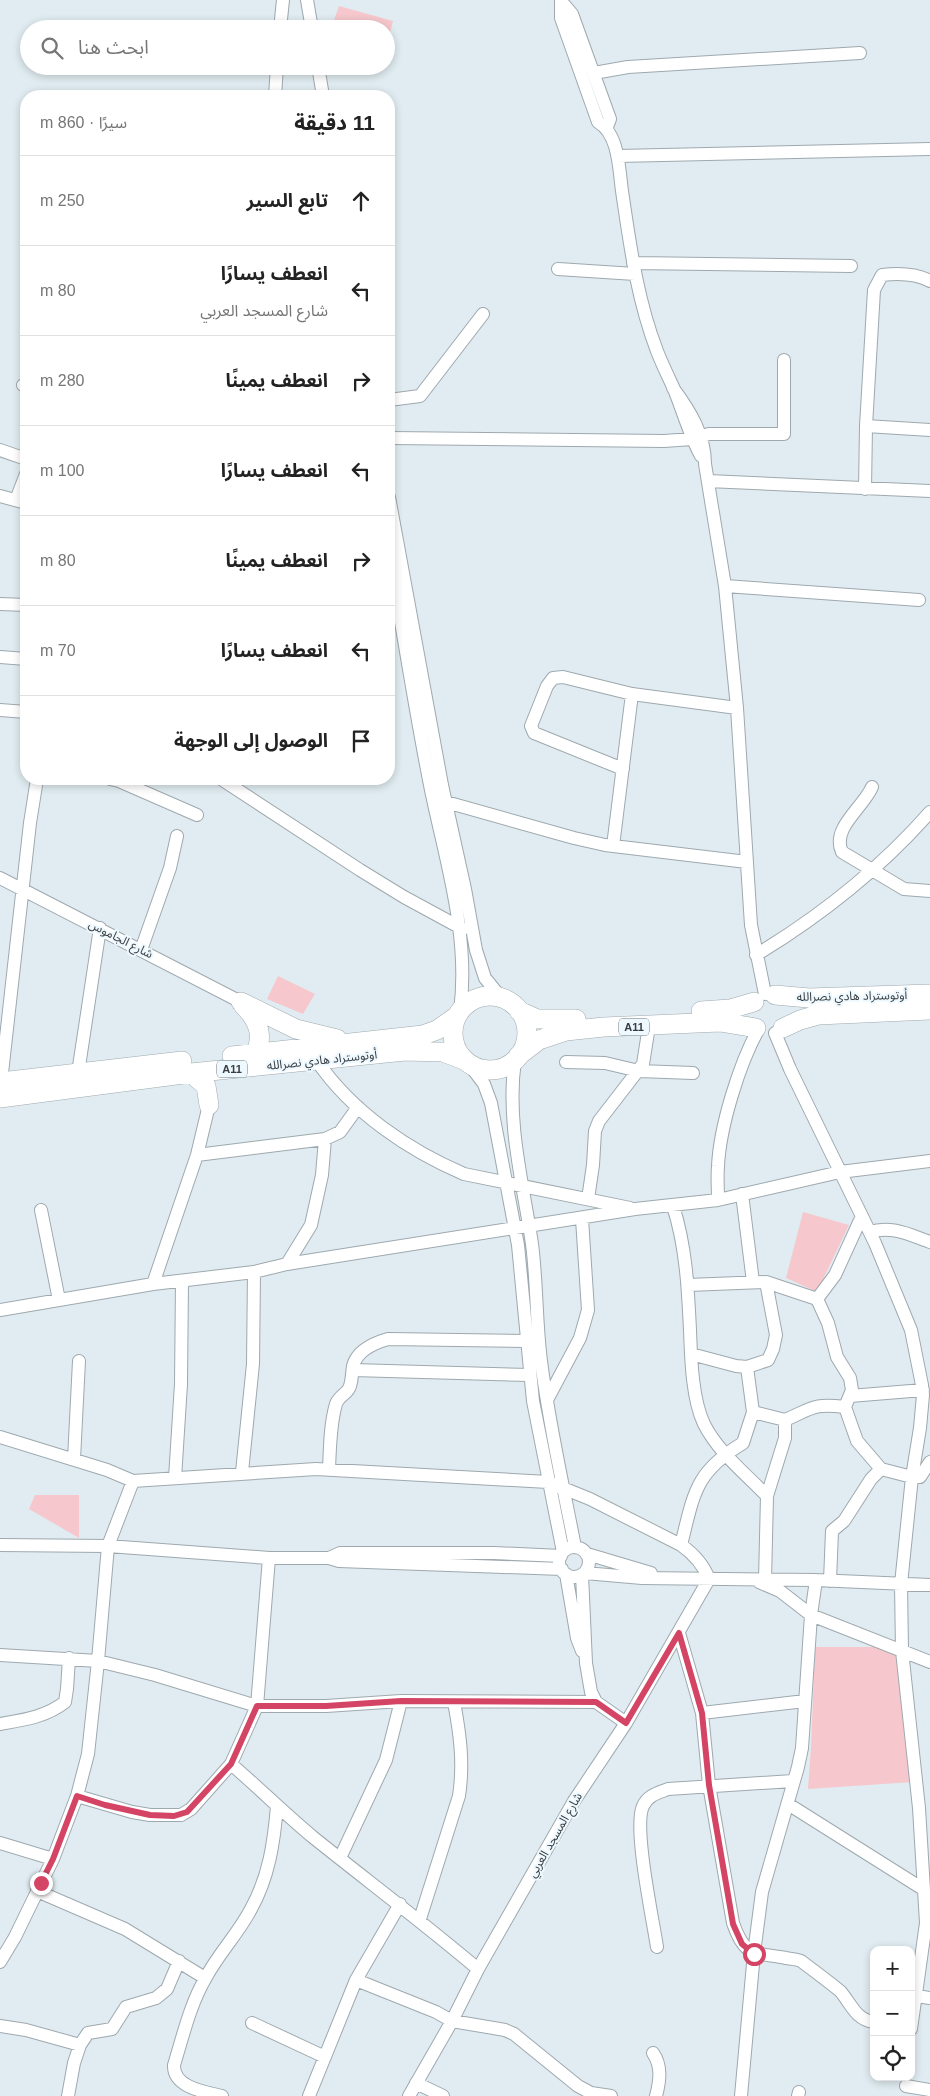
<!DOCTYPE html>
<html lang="ar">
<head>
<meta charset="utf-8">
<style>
	:root { --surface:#fff; --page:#f6f6f6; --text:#222; --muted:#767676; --line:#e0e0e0 }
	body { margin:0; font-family:Helvetica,"Noto Sans Arabic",sans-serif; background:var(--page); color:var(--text); direction:rtl }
	.controls { position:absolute; right:15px; bottom:15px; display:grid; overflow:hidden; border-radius:10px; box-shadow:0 2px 8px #0003 }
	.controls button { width:45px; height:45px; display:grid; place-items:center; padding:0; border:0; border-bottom:1px solid var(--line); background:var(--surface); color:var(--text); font:25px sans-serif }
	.stop { position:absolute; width:15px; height:15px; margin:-11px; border:4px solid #d44565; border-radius:50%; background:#fff }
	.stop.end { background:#d44565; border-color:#fff; box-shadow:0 1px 5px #0008 }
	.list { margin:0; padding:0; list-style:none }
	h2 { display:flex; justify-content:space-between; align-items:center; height:65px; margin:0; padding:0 20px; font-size:21px }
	h2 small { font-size:16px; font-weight:400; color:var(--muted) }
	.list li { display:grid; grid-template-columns:32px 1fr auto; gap:15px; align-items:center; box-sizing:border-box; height:90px; padding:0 20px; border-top:1px solid var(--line) }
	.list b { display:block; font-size:19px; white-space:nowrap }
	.list p { margin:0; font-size:16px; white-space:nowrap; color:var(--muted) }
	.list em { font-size:16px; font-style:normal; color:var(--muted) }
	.icon { flex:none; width:28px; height:28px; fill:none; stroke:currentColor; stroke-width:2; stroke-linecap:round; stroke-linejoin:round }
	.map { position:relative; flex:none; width:930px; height:2096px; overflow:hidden; direction:ltr }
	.search { position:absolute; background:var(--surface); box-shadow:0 2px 8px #0003; left:20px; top:20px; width:375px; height:55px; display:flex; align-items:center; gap:12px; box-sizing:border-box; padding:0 18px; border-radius:28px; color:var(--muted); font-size:19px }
	.panel { position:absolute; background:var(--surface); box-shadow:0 2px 8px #0003; left:20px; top:90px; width:375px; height:695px; border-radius:20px; direction:rtl }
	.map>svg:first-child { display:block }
	.green { fill:#f6c8cd }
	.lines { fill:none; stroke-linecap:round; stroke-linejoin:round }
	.minor-casing { stroke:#9ea9af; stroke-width:14 }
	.highway-casing { stroke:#9ea9af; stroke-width:20 }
	.minor { stroke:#fff; stroke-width:12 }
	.highway { stroke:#fff; stroke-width:19 }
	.route { stroke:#d44565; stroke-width:6 }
	.labels { text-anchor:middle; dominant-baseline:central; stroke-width:4; stroke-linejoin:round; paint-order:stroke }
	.shield { fill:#edf9ff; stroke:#6f7579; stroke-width:1 }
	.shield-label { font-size:11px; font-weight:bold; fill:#393d40 }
	.street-label { font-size:12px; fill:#393d40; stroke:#edf9ff }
</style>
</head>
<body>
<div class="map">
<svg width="930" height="2096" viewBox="0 0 930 2096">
	<rect width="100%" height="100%" fill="#e0ecf1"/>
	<path class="green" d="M339,6L393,21L386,48V29H331Z
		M278,976L315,994L303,1014L267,999Z
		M803,1212L849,1225L817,1292L786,1278Z
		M35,1495H79V1538L29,1509Z
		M815,1647H896L913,1782L808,1789L811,1747Z"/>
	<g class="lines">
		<g class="minor-casing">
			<path id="minor" d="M307,0L312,29
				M561,0V18L598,122C619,134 619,169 622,191C630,245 637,299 657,351C662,364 668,376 674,389C683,411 689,434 701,456
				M561,1L572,14L610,119L607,127
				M280,29L283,0
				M318,66L323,96
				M594,73L628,67L860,53
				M275,96L277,66
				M618,156L930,149
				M633,263L851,266
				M558,269L635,274
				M23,385L26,386
				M673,388C690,411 705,435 705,464L725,586L737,708L751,925L765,994
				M389,400L420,396L483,314
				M866,426L930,430
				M389,438L664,441L692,439L709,434H784V360
				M0,450L26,459
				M708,481L930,491
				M865,489L866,426L874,290L882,275C898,273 915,273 930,281
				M0,496L26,503
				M389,497L442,785L465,889L476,950L485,978L502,999
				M16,500L26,474
				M389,552C403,631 415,711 431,790C446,862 470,937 460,1011
				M725,586L919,600
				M0,604L26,605
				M0,657L26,659
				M0,710L26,712
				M623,769L534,733L531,726L547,686L553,678L563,677L632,694L737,708
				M110,779L119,781L197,815
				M221,779L360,870L404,897L463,929
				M872,787C863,808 831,828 842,852L904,889L930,891
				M446,802L574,838L605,845L747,862
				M613,846L632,694
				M0,878L241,1002
				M141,950L170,868L177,836
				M756,955C822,915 879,870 930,812
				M775,1033L790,1069L875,1243L911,1330L922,1385L923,1395L920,1428L912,1477L901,1584L902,1651L919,1808L926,1923L911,2029
				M515,1060C506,1121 523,1183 532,1244C537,1282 536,1322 541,1361C549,1424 563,1485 575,1547
				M317,1061C352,1112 408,1150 464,1174L630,1208
				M566,1062L605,1063L639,1071L693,1073
				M469,1064L484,1084L491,1103L518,1245L533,1401L563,1552
				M78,1073L100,928
				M1,1082L30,823L37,779
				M197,1155L325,1139L340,1132L358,1107
				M742,1194L753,1282
				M588,1199L593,1165L595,1131L599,1121L643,1064L649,1026
				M718,1200C718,1189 717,1177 718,1166C720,1126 739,1065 758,1030
				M673,1206C686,1246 688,1288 690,1330C691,1358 692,1399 704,1424C718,1452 746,1474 767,1496
				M41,1210L59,1300
				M870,1232C891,1225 910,1235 930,1242
				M287,1264L311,1225L322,1175L325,1139
				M766,1282L776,1335L773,1349L768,1360L747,1367L753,1412L785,1420C813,1408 813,1403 845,1407
				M153,1284L197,1155L209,1105
				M688,1285L766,1282L817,1299L828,1323L837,1357L850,1378L852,1390L845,1407L857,1441L881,1469L912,1477H920L930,1462
				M817,1299L835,1275L862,1216
				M0,1310L153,1284L254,1272L287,1264L635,1209L718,1200L840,1172L930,1161
				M691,1354L736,1366L747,1367
				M353,1370L529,1375
				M850,1396L923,1390
				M547,1400L580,1338L588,1310L582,1219
				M0,1437L107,1470L133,1481L316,1469L548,1482L590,1499L681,1545C694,1554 703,1564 709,1579L626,1723L574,1801L478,1969L452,2021L409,2096
				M74,1459L79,1361
				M329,1469C330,1448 330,1424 336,1404C339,1395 348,1394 350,1386C352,1380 352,1373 353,1366C357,1350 374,1343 388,1339L526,1341
				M242,1472L253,1364L254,1272
				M175,1478L181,1384L182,1281
				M0,1545L108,1546L269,1558H329L339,1561L562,1569
				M681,1545C694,1493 695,1472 743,1443L753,1412
				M559 1562a15 15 0 1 1 30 0a15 15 0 1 1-30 0Z
				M587,1554L651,1573
				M329,1558L340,1553H494L561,1556
				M585,1573L642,1578L816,1580L930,1585
				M566,1574L577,1638L582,1651
				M582,1575L586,1663L591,1692L596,1702L626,1723
				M765,1580L767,1496L785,1438V1420
				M830,1581L832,1531L844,1521L871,1479L881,1469
				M759,1582L780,1591L811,1615L930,1662
				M679,1633L702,1713L709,1785L733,1923C745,1958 754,1952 786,1958C790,1959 797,1959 801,1961C805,1964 838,1989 841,1992C851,2004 856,2020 874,2022
				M0,1655L98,1661L155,1675L257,1706H326L401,1701L596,1702
				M702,1713L805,1701
				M0,1724C23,1720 46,1717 65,1702L67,1689L69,1658
				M231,1764C259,1788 285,1814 314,1838C369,1882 425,1924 478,1969
				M77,1796L132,1812L150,1815H181L191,1809L231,1764L257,1706L269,1558
				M788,1804L923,1889
				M0,1843L53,1859
				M340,1858L386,1760L401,1701
				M37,1891L125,1929L205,1978
				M420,1919L459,1796C464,1763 460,1734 454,1702
				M657,1947C653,1920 633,1827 643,1806C648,1795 658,1793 668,1789L793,1781
				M0,1962L15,1937L53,1859L77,1796L88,1754L98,1661L108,1546L133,1481
				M356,1980L436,2012L452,2021L505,2030L514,2034L578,2086L591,2093L611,2096
				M917,1996L930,1998
				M252,2023L325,2057
				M0,2026L26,2030L80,2045L74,2063L68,2096
				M80,2045L88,2033L112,2029L126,2007L156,1998L167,1989L179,1961
				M653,2053C662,2066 660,2081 656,2096
				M416,2083L443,2096
				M906,2086L930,2090
				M222,2096C206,2092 173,2088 174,2065C183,2036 190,2005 205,1979C218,1954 238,1934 251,1909C269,1877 274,1842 277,1806
				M309,2096L356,1980L400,1904
				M741,2096L754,1953L762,1892L798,1767L802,1748L811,1615L816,1580
				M798,2096L799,2092"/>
		</g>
		<g class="highway-casing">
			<path id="highway" d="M775,995L809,998L930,994
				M453 1033a37 37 0 1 1 74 0a37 37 0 1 1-74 0Z
				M241,1002L296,1029L337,1039
				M243,1005C257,1019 265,1035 255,1054
				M519,1011L537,1019H576
				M701,1011L730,1009L754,1002
				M783,1028L800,1020L818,1015L930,1010
				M232,1056L423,1035L437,1030L457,1016
				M518,1056L539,1040L566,1031L604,1027L720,1022L756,1028
				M191,1073L206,1086L209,1105
				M0,1082L182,1061
				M0,1098L191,1073L405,1051L443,1052L464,1060"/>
		</g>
		<use href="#minor" class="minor"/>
		<use href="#highway" class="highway"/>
	</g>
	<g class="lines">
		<path class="route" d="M41,1883L53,1859L77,1796L105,1805L150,1815L174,1816L187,1812L231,1764L257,1706H326L401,1701L596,1702L626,1723L679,1633L702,1713L709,1785L733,1924L742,1944L754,1954"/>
	</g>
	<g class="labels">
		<g class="shield">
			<rect x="619" y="1018.5" width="30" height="17" rx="4"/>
			<rect x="217" y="1060.5" width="30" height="17" rx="4"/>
		</g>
		<g class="shield-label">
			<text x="634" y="1027">A11</text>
			<text x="232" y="1069">A11</text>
		</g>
		<g class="street-label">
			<text transform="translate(121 939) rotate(27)">شارع الجاموس</text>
			<text transform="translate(852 996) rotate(-1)">أوتوستراد هادي نصرالله</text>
			<text transform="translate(322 1060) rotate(-6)">أوتوستراد هادي نصرالله</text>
			<text transform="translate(555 1835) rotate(-60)">شارع المسجد العربي</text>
		</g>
	</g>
</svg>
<div class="controls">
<button>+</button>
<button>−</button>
<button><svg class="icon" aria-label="locate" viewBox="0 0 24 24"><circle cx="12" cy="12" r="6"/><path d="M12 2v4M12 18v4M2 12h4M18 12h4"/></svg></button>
</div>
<div class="stop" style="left:754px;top:1954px"></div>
<div class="stop end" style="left:41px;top:1883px"></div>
<div class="search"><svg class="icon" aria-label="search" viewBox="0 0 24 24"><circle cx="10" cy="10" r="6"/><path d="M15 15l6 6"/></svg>ابحث هنا</div>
<section class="panel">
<h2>11 دقيقة<small>سيرًا · 860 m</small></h2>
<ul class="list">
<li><svg class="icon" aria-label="ahead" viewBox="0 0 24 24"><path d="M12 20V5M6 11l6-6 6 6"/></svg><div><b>تابع السير</b></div><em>250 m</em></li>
<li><svg class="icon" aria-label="left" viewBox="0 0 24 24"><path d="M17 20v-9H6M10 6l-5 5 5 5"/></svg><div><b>انعطف يسارًا</b><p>شارع المسجد العربي</p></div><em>80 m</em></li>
<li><svg class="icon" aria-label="right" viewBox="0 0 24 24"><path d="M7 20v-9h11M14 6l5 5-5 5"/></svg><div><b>انعطف يمينًا</b></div><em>280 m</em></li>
<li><svg class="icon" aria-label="left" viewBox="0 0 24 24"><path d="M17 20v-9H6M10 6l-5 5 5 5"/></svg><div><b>انعطف يسارًا</b></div><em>100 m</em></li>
<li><svg class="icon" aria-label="right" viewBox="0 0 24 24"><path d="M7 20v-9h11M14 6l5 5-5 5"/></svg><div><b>انعطف يمينًا</b></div><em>80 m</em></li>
<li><svg class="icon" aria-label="left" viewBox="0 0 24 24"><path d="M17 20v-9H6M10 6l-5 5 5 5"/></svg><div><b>انعطف يسارًا</b></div><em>70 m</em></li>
<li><svg class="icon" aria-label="arrive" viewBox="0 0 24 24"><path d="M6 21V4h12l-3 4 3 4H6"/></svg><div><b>الوصول إلى الوجهة</b></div></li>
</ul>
</section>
</div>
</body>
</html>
